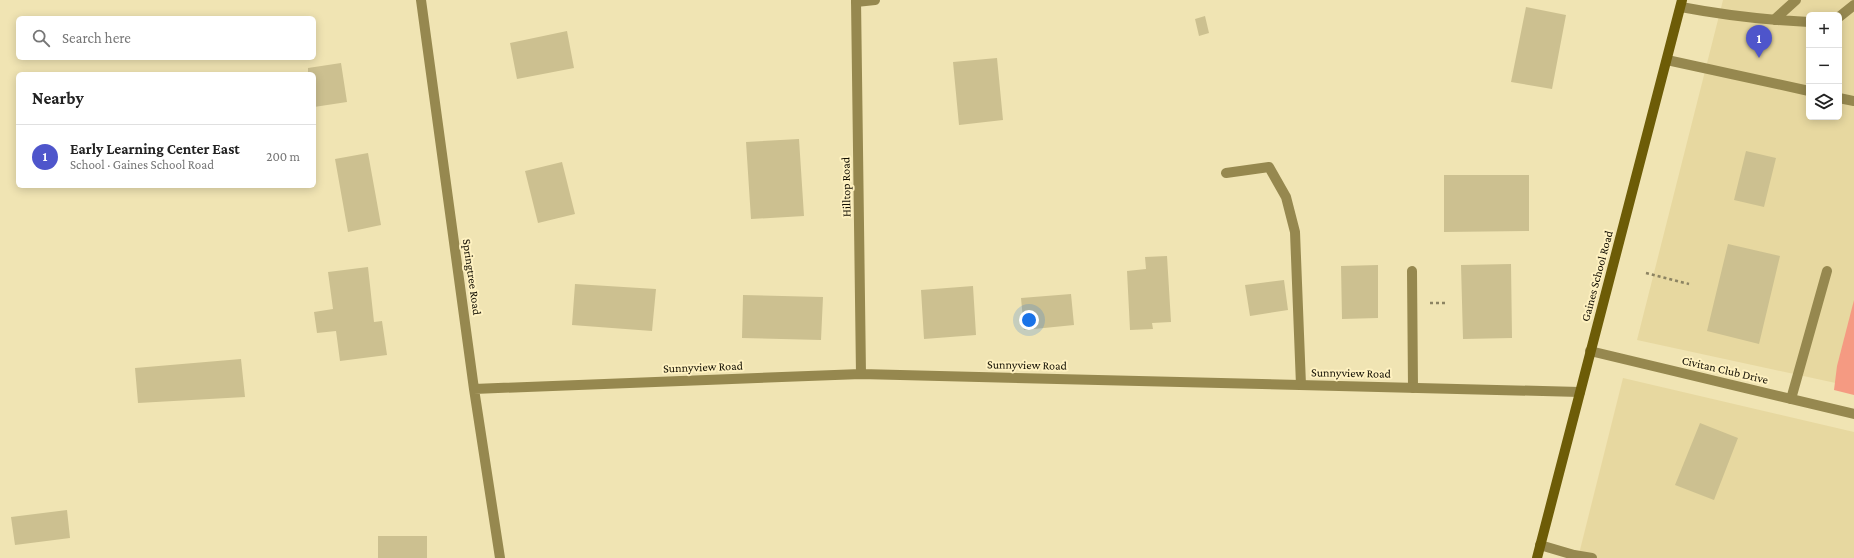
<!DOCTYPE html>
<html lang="en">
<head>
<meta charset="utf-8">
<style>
	:root { --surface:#fff; --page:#f2f2f2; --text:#222; --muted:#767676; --line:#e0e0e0; --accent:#4e55cb }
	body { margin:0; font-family:"Crimson Pro",serif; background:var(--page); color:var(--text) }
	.controls { position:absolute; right:12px; top:12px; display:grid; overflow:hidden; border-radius:6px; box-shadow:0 2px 10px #0003 }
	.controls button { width:36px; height:36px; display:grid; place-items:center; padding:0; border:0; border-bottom:1px solid var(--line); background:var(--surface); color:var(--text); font:20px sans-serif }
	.you { position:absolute; left:1029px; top:320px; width:14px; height:14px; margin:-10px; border:3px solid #fff; border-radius:50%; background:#1a73e8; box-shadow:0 0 0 6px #1a73e833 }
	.badge { display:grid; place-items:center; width:26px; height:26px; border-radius:50%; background:var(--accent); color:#fff; font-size:13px; font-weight:700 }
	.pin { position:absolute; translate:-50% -33px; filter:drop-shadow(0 1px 2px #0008) }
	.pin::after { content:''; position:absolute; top:21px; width:14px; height:12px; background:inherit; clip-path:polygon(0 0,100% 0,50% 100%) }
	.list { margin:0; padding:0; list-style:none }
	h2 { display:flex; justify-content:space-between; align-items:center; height:52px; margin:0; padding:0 16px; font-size:17px }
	h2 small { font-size:13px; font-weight:400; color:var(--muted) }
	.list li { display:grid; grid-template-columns:26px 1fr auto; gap:12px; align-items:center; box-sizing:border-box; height:64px; padding:0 16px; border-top:1px solid var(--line) }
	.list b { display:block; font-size:15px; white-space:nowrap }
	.list p { margin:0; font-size:13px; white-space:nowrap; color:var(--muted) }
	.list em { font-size:13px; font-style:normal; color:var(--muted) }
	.icon { flex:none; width:22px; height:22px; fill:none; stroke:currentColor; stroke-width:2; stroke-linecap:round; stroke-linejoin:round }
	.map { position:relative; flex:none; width:1854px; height:558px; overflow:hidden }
	.search { position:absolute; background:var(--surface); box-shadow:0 2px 10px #0003; left:16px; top:16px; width:300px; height:44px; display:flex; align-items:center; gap:10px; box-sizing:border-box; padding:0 14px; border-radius:6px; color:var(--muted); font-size:15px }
	.panel { position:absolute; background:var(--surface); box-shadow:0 2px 10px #0003; left:16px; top:72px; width:300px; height:116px; border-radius:6px }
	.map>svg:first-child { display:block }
	.built { fill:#e7d8a0; fill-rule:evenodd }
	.forest { fill:#f59a82 }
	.building { fill:#ccc090 }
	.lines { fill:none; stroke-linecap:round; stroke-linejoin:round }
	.path { stroke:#8c8362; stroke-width:2.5; stroke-dasharray:3 3; stroke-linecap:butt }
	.lane { stroke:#96884f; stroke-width:10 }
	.street { stroke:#96884f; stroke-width:10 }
	.secondary { stroke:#6d5c07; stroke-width:10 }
	.labels { text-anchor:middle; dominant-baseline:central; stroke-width:4; stroke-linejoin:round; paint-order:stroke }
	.street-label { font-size:12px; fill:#120e00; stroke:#fef1c0 }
</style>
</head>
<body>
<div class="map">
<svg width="1854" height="558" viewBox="0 0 1854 558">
	<rect width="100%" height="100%" fill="#f0e4b3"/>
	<path class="built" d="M1723,0H1854V387L1637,340ZM1809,15H1839V117H1809Z
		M1623,378L1854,432V558H1578Z"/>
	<path class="forest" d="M1854,300V395L1834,390L1837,366Z"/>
	<path class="building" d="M1526,7L1566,15L1552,89L1511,82Z
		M1205,16L1209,33L1199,36L1195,19Z
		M567,31L574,68L517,79L510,43Z
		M997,58L1003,120L959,125L953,62Z
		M341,63L347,102L314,107V74H308V68Z
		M799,139L804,216L751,219L746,142Z
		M1746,151L1776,158L1764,207L1734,200Z
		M368,153L381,225L348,232L335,159Z
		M562,162L575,214L538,223L525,171Z
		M1444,175H1529V231L1444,232Z
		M1728,244L1780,256L1759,344L1707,331Z
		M1167,256L1171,322L1152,323L1153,329L1130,330L1127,271L1146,269L1145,257Z
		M1511,264L1512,338L1463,339L1461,265Z
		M1378,265V318L1342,319L1341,266Z
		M368,267L374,322L382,321L387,355L340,361L336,331L317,333L314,312L333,309L328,272Z
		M1284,280L1288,310L1250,316L1245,285Z
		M575,284L656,289L652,331L572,325Z
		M973,286L976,335L924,339L921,290Z
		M1071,294L1074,325L1024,330L1021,298Z
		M743,295L823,297L821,340L742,338Z
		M241,359L245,397L138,403L135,368Z
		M1700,423L1738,438L1714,500L1675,485Z
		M67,510L70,538L15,545L11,517Z
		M378,536H427V558H378Z"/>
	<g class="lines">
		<path class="path" d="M1646,273L1689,284
			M1430,303H1448"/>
		<path class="lane" d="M856,2L875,0
			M1681,7C1723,15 1766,20 1809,22
			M1839,17L1854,5
			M1774,20L1796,0
			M1667,60L1809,91
			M1839,98L1854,101
			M1226,173L1269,167L1286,197L1295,232L1301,385
			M1412,271L1413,388
			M1791,399L1827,271
			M1540,545L1574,555L1592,558"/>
		<path class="street" d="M421,0L474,389L500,558
			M856,0L861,374
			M1590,351L1854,414
			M474,389L861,374L1580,392"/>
		<path class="secondary" d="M1537,558L1682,0"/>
	</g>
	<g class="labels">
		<g class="street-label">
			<text transform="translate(846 187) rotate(-91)">Hilltop Road</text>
			<text transform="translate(1597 276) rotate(-75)">Gaines School Road</text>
			<text transform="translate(472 277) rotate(82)">Springtree Road</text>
			<text transform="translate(1027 365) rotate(1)">Sunnyview Road</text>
			<text transform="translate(703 367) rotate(-2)">Sunnyview Road</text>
			<text transform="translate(1725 370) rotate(13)">Civitan Club Drive</text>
			<text transform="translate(1351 373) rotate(1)">Sunnyview Road</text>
		</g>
	</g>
</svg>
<div class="controls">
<button>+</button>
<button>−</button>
<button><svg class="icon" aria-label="layers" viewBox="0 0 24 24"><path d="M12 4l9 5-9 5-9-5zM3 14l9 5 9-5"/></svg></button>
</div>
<div class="you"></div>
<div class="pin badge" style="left:1759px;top:58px">1</div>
<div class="search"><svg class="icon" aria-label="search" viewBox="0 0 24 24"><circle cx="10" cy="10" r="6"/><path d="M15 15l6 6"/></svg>Search here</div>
<section class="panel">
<h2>Nearby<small></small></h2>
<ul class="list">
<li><span class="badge">1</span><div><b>Early Learning Center East</b><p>School · Gaines School Road</p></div><em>200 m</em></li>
</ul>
</section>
</div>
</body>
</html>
